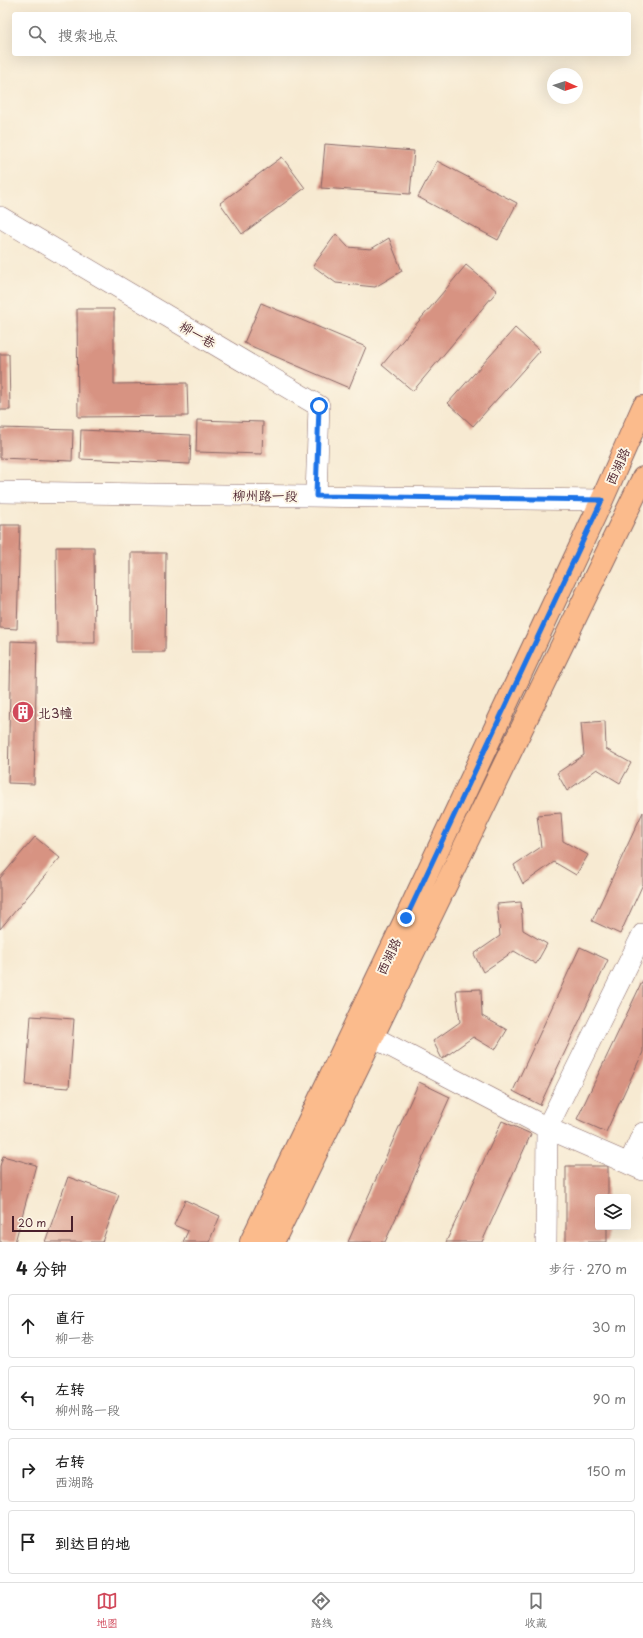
<!DOCTYPE html>
<html lang="zh">
<head>
<meta charset="utf-8">
<style>
	:root { --surface:#fff; --page:#f2f2f2; --text:#222; --muted:#767676; --line:#e0e0e0; --accent:#d1495b }
	body { margin:0; font-family:"Playpen Sans","LXGW WenKai TC",sans-serif; background:var(--page); color:var(--text) }
	.controls { position:absolute; right:12px; bottom:12px; display:grid; overflow:hidden; border-radius:4px; box-shadow:0 4px 16px #0002 }
	.controls button { width:36px; height:36px; display:grid; place-items:center; padding:0; border:0; border-bottom:1px solid var(--line); background:var(--surface); color:var(--text); font:20px sans-serif }
	.compass { position:absolute; left:547px; top:68px; width:36px; height:36px; border-radius:50%; background:var(--surface); box-shadow:0 4px 16px #0002; rotate:93deg }
	.scale { position:absolute; left:12px; bottom:10px; width:61px; box-sizing:border-box; padding-left:4px; border:2px solid #4a1f2b; border-top:0; font-size:11px; line-height:14px; white-space:nowrap; color:#4a1f2b; -webkit-text-stroke:3px #fcf5e5; paint-order:stroke }
	.stop { position:absolute; width:12px; height:12px; margin:-9px; border:3px solid #1a73e8; border-radius:50%; background:#fff }
	.stop.end { background:#1a73e8; border-color:#fff; box-shadow:0 1px 4px #0008 }
	.list { margin:0; padding:0; list-style:none }
	h2 { display:flex; justify-content:space-between; align-items:center; height:52px; margin:0; padding:0 16px; font-size:17px }
	h2 small { font-size:13px; font-weight:400; color:var(--muted) }
	.list li { display:grid; grid-template-columns:26px 1fr auto; gap:12px; align-items:center; box-sizing:border-box; height:64px; margin:0 8px 8px; padding:0 8px; border:1px solid var(--line); border-radius:4px }
	.list b { display:block; font-size:15px; white-space:nowrap }
	.list p { margin:0; font-size:13px; white-space:nowrap; color:var(--muted) }
	.list em { font-size:13px; font-style:normal; color:var(--muted) }
	.icon { flex:none; width:22px; height:22px; fill:none; stroke:currentColor; stroke-width:2; stroke-linecap:round; stroke-linejoin:round }
	.map { position:relative; flex:none; width:643px; height:1242px; overflow:hidden }
	.search { position:absolute; background:var(--surface); box-shadow:0 4px 16px #0002; left:12px; right:12px; top:12px; height:44px; display:flex; align-items:center; gap:10px; box-sizing:border-box; padding:0 14px; border-radius:4px; color:var(--muted); font-size:15px }
	.sheet { height:340px; background:var(--surface) }
	nav { display:flex; justify-content:space-around; align-items:center; box-sizing:border-box; height:56px; border-top:1px solid var(--line); background:var(--surface); font-size:11px; color:var(--muted) }
	nav a { display:grid; justify-items:center; gap:2px }
	nav .on { color:var(--accent) }
	.map>svg:first-child { display:block }
	.building { fill:#d79382 }
	.lines { fill:none; stroke-linecap:round; stroke-linejoin:round }
	.minor-casing { stroke:#876665; stroke-width:22 }
	.major-casing { stroke:#876665; stroke-width:24 }
	.minor { stroke:#fff; stroke-width:21 }
	.major { stroke:#fbbb8c; stroke-width:22 }
	.route { stroke:#1a73e8; stroke-width:5 }
	.labels { text-anchor:middle; dominant-baseline:central; stroke-width:4; stroke-linejoin:round; paint-order:stroke }
	.street-label { font-size:13px; fill:#4a1f2b; stroke:#fcf5e5 }
	.poi-label { font-size:13px; fill:#4a1f2b; stroke:#fcf5e5; text-anchor:start }
</style>
</head>
<body>
<div class="map">
<svg width="643" height="1242" viewBox="0 0 643 1242">
	<rect width="100%" height="100%" fill="#fcf5e5"/>
	<filter id="ink" filterUnits="userSpaceOnUse"><feTurbulence type="fractalNoise" baseFrequency=".025" numOctaves="2"/><feDisplacementMap in="SourceGraphic" scale="8" xChannelSelector="R" yChannelSelector="G"/><feConvolveMatrix kernelMatrix="1 2 1 2 8 2 1 2 1" color-interpolation-filters="sRGB"/></filter>
	<filter id="wash" filterUnits="userSpaceOnUse"><feTurbulence type="fractalNoise" baseFrequency=".012" numOctaves="4" result="noise"/><feDisplacementMap in="SourceGraphic" scale="16" xChannelSelector="R" yChannelSelector="G"/><feGaussianBlur stdDeviation="0.9" result="paint"/><feColorMatrix in="noise" values="0 0 0 0 0 0 0 0 0 0 0 0 0 0 0 0 0 1.4 0 .05"/><feComposite in="paint" operator="in"/></filter>
	<g filter="url(#wash)">
		<rect width="100%" height="100%" fill="#f7ead2"/>
		<g id="blocks">
			<path class="building" d="M325,144L414,151L410,194L321,188Z
				M282,157L305,188L242,234L220,203Z
				M437,161L517,203L498,240L418,197Z
				M336,234L348,247L371,249L389,238L402,271L375,287L336,283L313,266Z
				M466,265L497,291L413,391L382,365Z
				M261,303L366,347L349,388L244,343Z
				M77,309H114V384L187,383L188,416L78,417Z
				M515,328L540,351L473,426L448,403Z
				M0,354H9L10,410H0Z
				M197,420L263,422L262,454L196,452Z
				M0,428L73,430L72,461L0,458Z
				M81,430L191,435L190,464L80,459Z
				M0,525H20L17,629L0,628Z
				M56,547H94L95,643H57Z
				M131,553H166L165,652H131Z
				M11,641L37,642L34,784L8,783Z
				M605,721L606,749L631,763L620,783L597,769L567,791L557,773L584,755L581,723Z
				M643,812V884L620,934L592,921Z
				M561,813L563,841L588,855L576,875L554,862L523,884L514,865L541,847L537,815Z
				M35,837L60,858L0,929V878Z
				M521,902L523,930L547,944L536,964L514,951L483,972L474,954L500,936L497,904Z
				M580,947L608,960L540,1105L513,1091Z
				M643,980V1052L606,1132L577,1119Z
				M481,989L482,1016L507,1030L495,1050L473,1037L442,1059L433,1041L460,1022L456,990Z
				M31,1016L74,1019L69,1088L26,1085Z
				M419,1082L450,1097L385,1242H348Z
				M502,1121L531,1134L482,1242H446Z
				M3,1156L36,1165L15,1242H0V1166Z
				M566,1166H608V1197H598V1227H607V1242H566Z
				M68,1177L119,1195L102,1242H45Z
				M185,1200L220,1216L209,1242H183L188,1231L174,1225Z"/>
		</g>
	</g>
	<g filter="url(#ink)">
		<use href="#blocks" fill-opacity="0" stroke="#876665" stroke-width="1"/>
		<g class="lines">
			<g class="minor-casing">
				<path id="minor" d="M0,217L319,406L316,496
					M0,492L602,500
					M643,934L547,1128L643,1170
					M373,1037L547,1128L546,1242
					M629,1164L643,1133"/>
			</g>
			<g class="major-casing">
				<path id="major" d="M251,1242L406,918L602,500L643,407
					M273,1242L643,478"/>
			</g>
			<use href="#minor" class="minor"/>
			<use href="#major" class="major"/>
		</g>
	</g>
	<g class="lines" filter="url(#ink)">
		<path class="route" d="M319,406L316,496L602,500L406,918"/>
	</g>
	<defs>
		<g id="building-disc" transform="scale(1.15)"><circle r="9.5" fill="#d1495b" stroke="#fcf5e5"/><path d="M-4-6H4V6H1V3H-1V6H-4ZM-2.5-4.3h1.7v1.8h-1.7ZM.8-4.3h1.7v1.8H.8ZM-2.5-1h1.7V.8h-1.7ZM.8-1h1.7V.8H.8Z" fill="#fff"/></g>
	</defs>
	<g fill-rule="evenodd">
		<use href="#building-disc" x="23" y="712"/>
	</g>
	<g class="labels">
		<g class="street-label">
			<text transform="translate(198 334) rotate(31)">柳一巷</text>
			<text transform="translate(617 466) rotate(-66)">西湖路</text>
			<text transform="translate(265 495) rotate(1)">柳州路一段</text>
			<text transform="translate(388 956) rotate(-65)">西湖路</text>
		</g>
		<g class="poi-label">
			<text x="38" y="712">北3幢</text>
		</g>
	</g>
</svg>
<div class="controls">
<button><svg class="icon" aria-label="layers" viewBox="0 0 24 24"><path d="M12 4l9 5-9 5-9-5zM3 14l9 5 9-5"/></svg></button>
</div>
<svg class="compass" viewBox="-18 -18 36 36"><path d="M0-13l5 13h-10z" fill="#e53935"/><path d="M0 13l5-13h-10z" fill="#767676"/></svg>
<div class="scale">20 m</div>
<div class="stop" style="left:319px;top:406px"></div>
<div class="stop end" style="left:406px;top:918px"></div>
<div class="search"><svg class="icon" aria-label="search" viewBox="0 0 24 24"><circle cx="10" cy="10" r="6"/><path d="M15 15l6 6"/></svg>搜索地点</div>
</div>
<section class="sheet">
<h2>4 分钟<small>步行 · 270 m</small></h2>
<ul class="list">
<li><svg class="icon" aria-label="ahead" viewBox="0 0 24 24"><path d="M12 20V5M6 11l6-6 6 6"/></svg><div><b>直行</b><p>柳一巷</p></div><em>30 m</em></li>
<li><svg class="icon" aria-label="left" viewBox="0 0 24 24"><path d="M17 20v-9H6M10 6l-5 5 5 5"/></svg><div><b>左转</b><p>柳州路一段</p></div><em>90 m</em></li>
<li><svg class="icon" aria-label="right" viewBox="0 0 24 24"><path d="M7 20v-9h11M14 6l5 5-5 5"/></svg><div><b>右转</b><p>西湖路</p></div><em>150 m</em></li>
<li><svg class="icon" aria-label="arrive" viewBox="0 0 24 24"><path d="M6 21V4h12l-3 4 3 4H6"/></svg><div><b>到达目的地</b></div></li>
</ul>
</section>
<nav>
<a class="on"><svg class="icon" aria-label="map" viewBox="0 0 24 24"><path d="M3 6l6-2 6 2 6-2v14l-6 2-6-2-6 2zM9 4v14M15 6v14"/></svg>地图</a>
<a><svg class="icon" aria-label="directions" viewBox="0 0 24 24"><path d="M12 3l9 9-9 9-9-9zM9 14v-3h6M13 9l2 2-2 2"/></svg>路线</a>
<a><svg class="icon" aria-label="saved" viewBox="0 0 24 24"><path d="M7 4h10v16l-5-4-5 4z"/></svg>收藏</a>
</nav>
</body>
</html>
